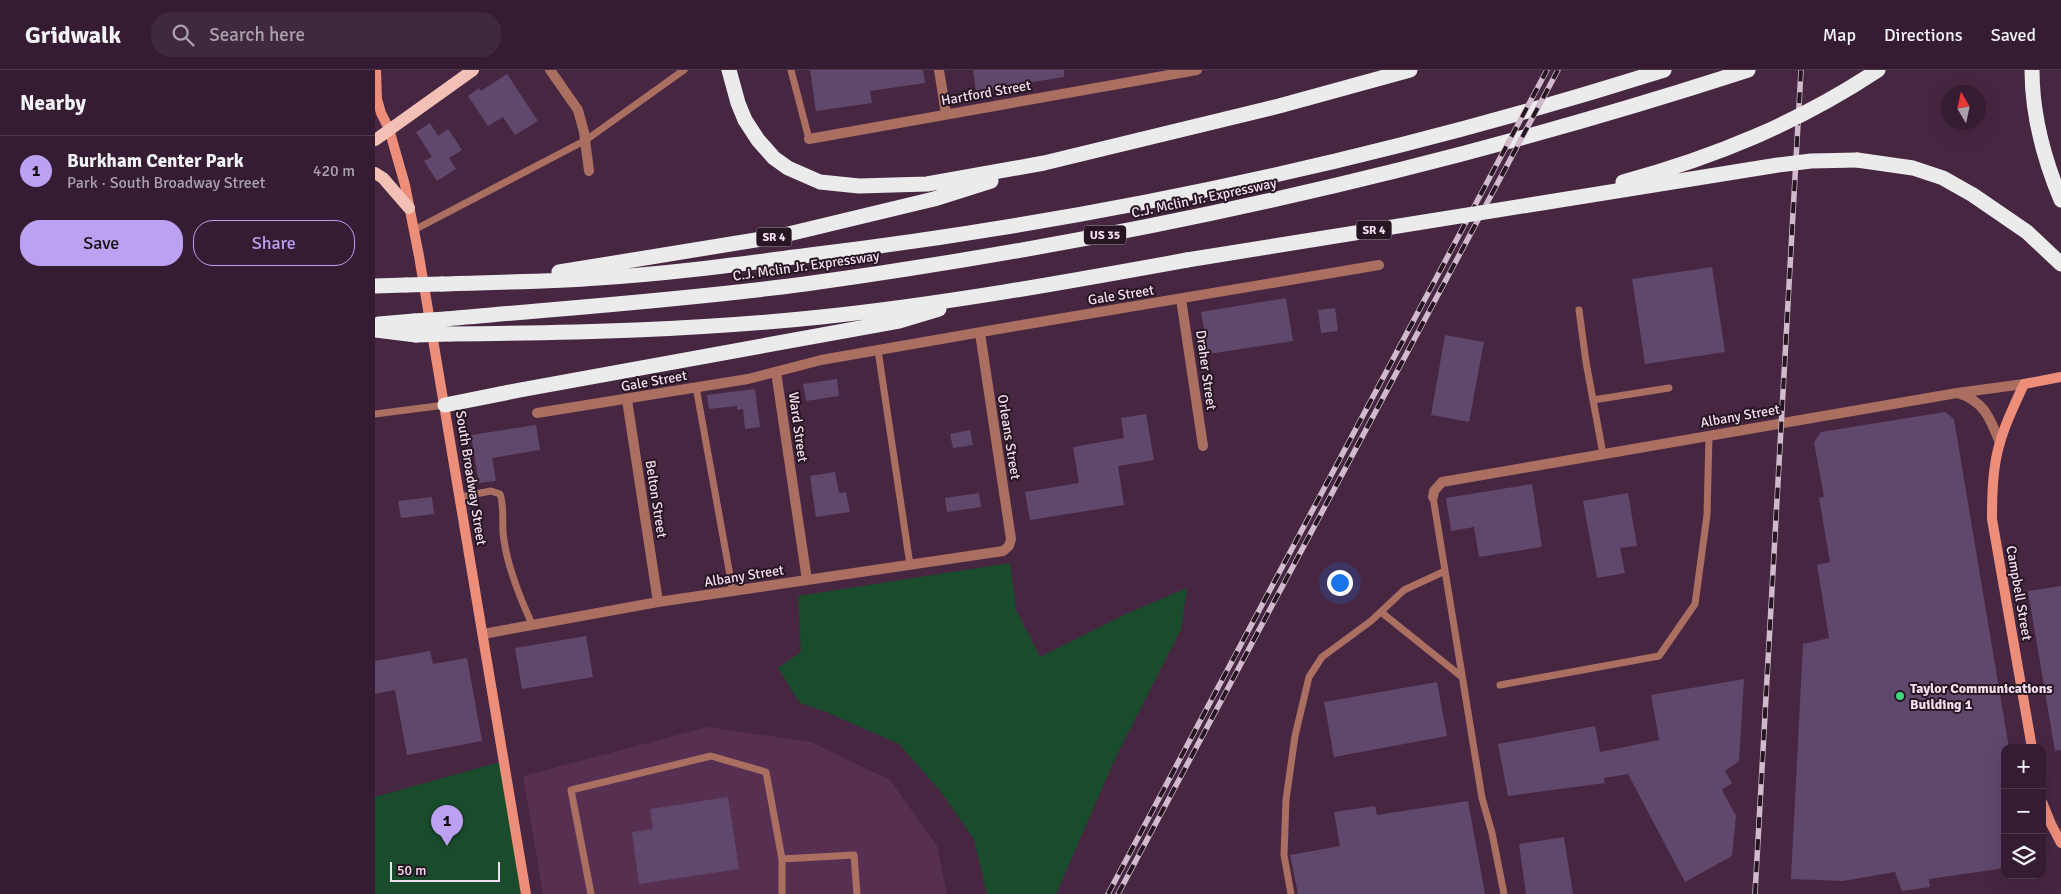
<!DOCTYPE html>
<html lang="en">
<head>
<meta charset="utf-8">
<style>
	:root { --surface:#351c32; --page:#40293e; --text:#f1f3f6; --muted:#aaa1ac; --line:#4f3a4d; --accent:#bca0f2 }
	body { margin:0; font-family:Signika,sans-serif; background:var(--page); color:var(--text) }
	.controls { position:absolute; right:15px; bottom:15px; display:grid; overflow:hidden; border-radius:10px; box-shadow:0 5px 20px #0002 }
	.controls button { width:45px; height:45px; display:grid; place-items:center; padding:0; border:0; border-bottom:1px solid var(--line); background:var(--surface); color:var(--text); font:25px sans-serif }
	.compass { position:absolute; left:1566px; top:15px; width:45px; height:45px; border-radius:50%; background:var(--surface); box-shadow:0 5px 20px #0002; rotate:351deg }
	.scale { position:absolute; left:15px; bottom:12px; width:110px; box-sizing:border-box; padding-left:5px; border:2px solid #f4deef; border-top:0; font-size:14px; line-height:18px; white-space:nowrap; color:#f4deef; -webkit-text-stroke:4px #251622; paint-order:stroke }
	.you { position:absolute; left:964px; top:512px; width:18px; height:18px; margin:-12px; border:4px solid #fff; border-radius:50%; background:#1a73e8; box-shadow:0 0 0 8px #1a73e833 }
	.badge { display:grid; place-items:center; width:32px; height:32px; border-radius:50%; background:var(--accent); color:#111; font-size:16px; font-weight:700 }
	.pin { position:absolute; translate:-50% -41px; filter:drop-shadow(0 1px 2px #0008) }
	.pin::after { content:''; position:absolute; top:26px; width:18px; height:15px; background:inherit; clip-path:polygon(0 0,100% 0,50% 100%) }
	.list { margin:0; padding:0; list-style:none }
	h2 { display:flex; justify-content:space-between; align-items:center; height:65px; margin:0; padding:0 20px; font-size:21px }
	h2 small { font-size:16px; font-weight:400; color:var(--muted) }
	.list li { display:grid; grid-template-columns:32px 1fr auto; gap:15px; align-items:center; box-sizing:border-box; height:70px; padding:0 20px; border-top:1px solid var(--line) }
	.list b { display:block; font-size:19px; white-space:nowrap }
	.list p { margin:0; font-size:16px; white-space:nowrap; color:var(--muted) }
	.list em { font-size:16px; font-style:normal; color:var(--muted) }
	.actions { display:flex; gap:10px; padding:15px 20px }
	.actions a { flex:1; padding:11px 0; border:1px solid var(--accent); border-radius:20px; text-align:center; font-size:18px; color:var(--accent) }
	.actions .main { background:var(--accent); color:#111 }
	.icon { flex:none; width:28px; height:28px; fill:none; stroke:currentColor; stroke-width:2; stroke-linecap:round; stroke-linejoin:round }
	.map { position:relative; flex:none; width:1686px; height:824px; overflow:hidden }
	header { display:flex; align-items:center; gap:30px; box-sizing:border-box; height:70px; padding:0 25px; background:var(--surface); border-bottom:1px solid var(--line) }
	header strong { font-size:24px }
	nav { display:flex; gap:28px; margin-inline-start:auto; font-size:18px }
	.search { width:350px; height:45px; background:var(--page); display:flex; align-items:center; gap:12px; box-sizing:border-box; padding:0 18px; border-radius:20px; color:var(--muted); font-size:19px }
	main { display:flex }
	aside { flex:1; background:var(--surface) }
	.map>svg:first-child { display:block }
	.built { fill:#573051 }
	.green { fill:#194c2c }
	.building { fill:#60486d }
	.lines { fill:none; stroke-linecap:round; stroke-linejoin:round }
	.lane { stroke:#ab6f62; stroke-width:7 }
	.street { stroke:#ab6f62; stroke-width:10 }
	.secondary { stroke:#ed8e7a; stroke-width:10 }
	.primary { stroke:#f2c0b4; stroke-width:12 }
	.highway { stroke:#ebebeb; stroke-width:15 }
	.rail-casing { stroke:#d2bacd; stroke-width:5.5 }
	.rail { stroke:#251622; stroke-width:4; stroke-dasharray:11; stroke-linecap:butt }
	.highway-bridge { stroke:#ebebeb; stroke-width:15 }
	.poi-dot { fill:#3ed77d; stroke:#251622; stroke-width:2 }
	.labels { text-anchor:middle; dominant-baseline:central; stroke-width:4; stroke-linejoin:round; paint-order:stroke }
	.shield { fill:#251622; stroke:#b6a2b2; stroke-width:1 }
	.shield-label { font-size:12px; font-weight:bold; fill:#f4deef }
	.street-label { font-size:14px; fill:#f4deef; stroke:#251622 }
	.poi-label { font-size:14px; font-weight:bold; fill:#f4deef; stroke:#251622; text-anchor:start }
</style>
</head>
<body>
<header>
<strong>Gridwalk</strong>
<div class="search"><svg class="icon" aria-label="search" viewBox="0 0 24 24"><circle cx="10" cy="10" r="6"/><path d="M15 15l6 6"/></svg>Search here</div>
<nav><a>Map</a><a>Directions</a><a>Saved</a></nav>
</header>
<main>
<aside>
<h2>Nearby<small></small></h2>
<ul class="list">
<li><span class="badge">1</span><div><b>Burkham Center Park</b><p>Park · South Broadway Street</p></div><em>420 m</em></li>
</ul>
<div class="actions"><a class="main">Save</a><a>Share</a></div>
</aside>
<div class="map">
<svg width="1686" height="824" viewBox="0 0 1686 824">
	<rect width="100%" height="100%" fill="#472642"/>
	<path class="built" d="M333,657L436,672L515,710L562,776L572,824H168L148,706Z"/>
	<path class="green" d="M635,493L641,540L665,587L753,543L812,518L806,559L739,691L681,824H612L599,770L567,723L524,674L449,641L425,633L403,598L426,582L423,526Z
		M129,691L151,824H0V727Z"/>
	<path class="building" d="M435,0H548L550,13L495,21L497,33L441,41Z
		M598,0H689V7L601,21Z
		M132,4L163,51L140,65L128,47L113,56L93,26L104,18L106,21Z
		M55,53L63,66L73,59L87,80L74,88L81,99L62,111L49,91L57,87L41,62Z
		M1337,197L1350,282L1270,294L1257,209Z
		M911,228L918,271L833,284L826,242Z
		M960,238L963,261L946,263L943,240Z
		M1070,265L1109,272L1094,352L1056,345Z
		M462,309L464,326L431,331L428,314Z
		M380,319L385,357L370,359L368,339L362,340V336L334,339L332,325Z
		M1570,342L1579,349L1634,678H1630V798L1554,809L1555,817L1527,821L1520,802L1468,811L1416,809L1428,574L1454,568L1442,495L1455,492L1444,428L1449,427L1439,372L1446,362Z
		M771,344L779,390L743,396L749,435L655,450L650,422L704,413L698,377L749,368L746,348Z
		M161,355L165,380L117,388L121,411L104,413L96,365Z
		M595,360L598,375L578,378L575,364Z
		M460,402L464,423L471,422L475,442L441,447L435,406Z
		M1157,414L1167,477L1104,487L1099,457L1076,461L1071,428Z
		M604,423L606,437L572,442L570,428Z
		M1253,423L1262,476L1245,478L1250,503L1222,508L1208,431Z
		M57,427L59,444L26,448L23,431Z
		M1686,516V680L1680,681L1653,521Z
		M211,566L218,607L147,619L140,578Z
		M55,581L58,594L92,588L107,671L32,685L20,620L0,624V591Z
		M1369,609L1364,691L1350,701L1357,713L1347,720L1361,746L1357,786L1310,812L1253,704L1229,708L1230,713L1133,726L1123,674L1220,656L1225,682L1284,670L1276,625Z
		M1062,612L1072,666L959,687L949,632Z
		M353,727L364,799L264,814L257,762L278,759L275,739Z
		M1093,731L1110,824H923L915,785L965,776L959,742L1000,736L1002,745Z
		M1189,767L1198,824H1151L1144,774Z"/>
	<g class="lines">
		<path class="lane" d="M416,0L434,69
			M39,160L211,70L309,0
			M1204,240L1211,292L1228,384
			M503,280L535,495
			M321,317L358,522
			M1218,330L1294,318
			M0,344L70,335
			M85,427L116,421L125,424C130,437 126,456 129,470C133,499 145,528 157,554
			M1058,427L1107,728L1117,763L1129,824
			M1006,542L1087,607
			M1125,615L1284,586L1320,534L1332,445L1334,366
			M407,789L479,785L482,824
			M216,824L196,720L336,686L391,702L407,789V824
			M916,824L909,785L911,730L920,666L934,607L947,587L996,551L1029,520L1070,501"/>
		<path class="street" d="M175,0L203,40L209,62L214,101
			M564,0L571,44
			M434,69L822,0
			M806,229L828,376
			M401,302L432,510
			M1583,323C1610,332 1615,348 1625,373
			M252,330L283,532
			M162,343L373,309L446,290L647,255L1004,195
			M1058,427L1059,421L1067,412L1582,323L1649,314
			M108,564L283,532L628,481L634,476L636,469L605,263"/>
		<path class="secondary" d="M1,0L2,29L6,43L14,59L30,115L44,186L151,824
			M1657,678L1617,449C1617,431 1617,413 1620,395C1624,366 1637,340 1649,314L1686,307
			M1667,732L1676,754L1686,773"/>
		<path class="primary" d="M0,70L98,0
			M0,103L8,108L34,138"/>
		<path class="highway" d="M354,0L363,33L370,50L383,70L399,88L413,98L445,112L484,116L552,114L669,93L904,36L1035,0
			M1657,0C1657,45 1669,89 1686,130
			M1482,90L1538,98L1568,108L1598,125L1652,162L1686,194
			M184,202L405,166L559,129L616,111
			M67,214C119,212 172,212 223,208C294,204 365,194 435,185C724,150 1011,88 1289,0
			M0,216L31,215
			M71,249C190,238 310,230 430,214C750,170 1065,100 1373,0
			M4,254L39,251
			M0,260L41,265
			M75,264C199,263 323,260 446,247C569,234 691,212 812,190
			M70,335L145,320L524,251L564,239"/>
		<g class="rail-casing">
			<path id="rail" d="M733,824L1172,0
				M743,824L1183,0
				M1380,824L1426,0"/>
		</g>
		<use href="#rail" class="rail"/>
		<path class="highway-bridge" d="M1248,112C1340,87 1423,53 1503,0
			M812,190L1403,95L1436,91L1482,90
			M31,215L67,214
			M39,251L71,249
			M41,265L75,264"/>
	</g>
	<circle class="poi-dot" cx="1525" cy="626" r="5"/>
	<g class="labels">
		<g class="shield">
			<rect x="981.5" y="150.5" width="35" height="19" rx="4"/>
			<rect x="709" y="155.5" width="42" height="19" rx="4"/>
			<rect x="381.5" y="157.5" width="35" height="19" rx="4"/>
		</g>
		<g class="shield-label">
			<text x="999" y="160">SR 4</text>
			<text x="730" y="165">US 35</text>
			<text x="399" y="167">SR 4</text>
		</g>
		<g class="street-label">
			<text transform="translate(611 23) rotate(-10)">Hartford Street</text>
			<text transform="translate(829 128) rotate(-12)">C.J. Mclin Jr. Expressway</text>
			<text transform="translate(431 196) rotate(-8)">C.J. Mclin Jr. Expressway</text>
			<text transform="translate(746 225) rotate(-9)">Gale Street</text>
			<text transform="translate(831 300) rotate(82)">Draher Street</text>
			<text transform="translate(279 311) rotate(-10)">Gale Street</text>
			<text transform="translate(1365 346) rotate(-10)">Albany Street</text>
			<text transform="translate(423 357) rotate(82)">Ward Street</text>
			<text transform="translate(634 367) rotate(81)">Orleans Street</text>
			<text transform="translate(96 408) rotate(81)">South Broadway Street</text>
			<text transform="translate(281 429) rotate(81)">Belton Street</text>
			<text transform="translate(369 506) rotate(-9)">Albany Street</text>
			<text transform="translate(1644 523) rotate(80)">Campbell Street</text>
		</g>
		<g class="poi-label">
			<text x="1535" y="618">Taylor Communications<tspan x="1535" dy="16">Building 1</tspan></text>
		</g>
	</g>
</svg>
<div class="controls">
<button>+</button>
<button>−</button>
<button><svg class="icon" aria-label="layers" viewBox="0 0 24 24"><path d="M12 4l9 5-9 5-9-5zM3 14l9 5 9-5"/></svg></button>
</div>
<svg class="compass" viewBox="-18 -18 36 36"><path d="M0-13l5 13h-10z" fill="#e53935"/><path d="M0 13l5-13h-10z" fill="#aaa1ac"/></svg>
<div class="scale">50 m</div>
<div class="you"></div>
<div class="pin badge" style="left:72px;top:776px">1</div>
</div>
</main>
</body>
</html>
